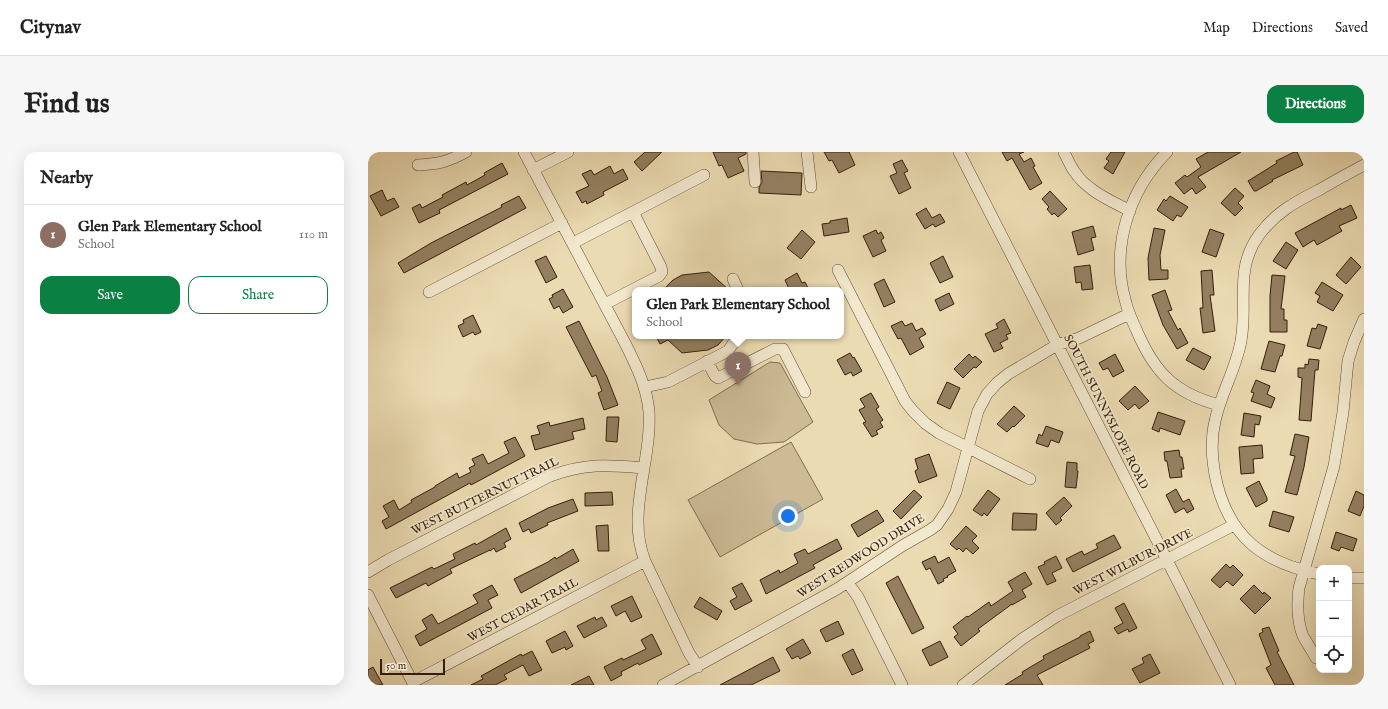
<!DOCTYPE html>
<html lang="en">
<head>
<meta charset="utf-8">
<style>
	:root { --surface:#fff; --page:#f6f6f6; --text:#222; --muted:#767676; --line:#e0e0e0; --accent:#0b8043 }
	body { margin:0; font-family:"IM FELL English",serif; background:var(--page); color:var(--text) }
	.controls { position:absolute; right:12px; bottom:12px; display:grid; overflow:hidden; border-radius:8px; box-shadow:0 4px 16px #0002 }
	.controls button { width:36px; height:36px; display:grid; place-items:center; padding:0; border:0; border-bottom:1px solid var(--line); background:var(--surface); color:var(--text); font:20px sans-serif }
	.scale { position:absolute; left:12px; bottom:10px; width:65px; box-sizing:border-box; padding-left:4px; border:2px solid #351e0a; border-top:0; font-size:11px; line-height:14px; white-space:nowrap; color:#351e0a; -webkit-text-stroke:3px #f2e8cd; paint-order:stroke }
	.you { position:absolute; left:420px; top:364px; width:14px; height:14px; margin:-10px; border:3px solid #fff; border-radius:50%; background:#1a73e8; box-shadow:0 0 0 6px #1a73e833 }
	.badge { display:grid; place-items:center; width:26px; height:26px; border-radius:50%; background:var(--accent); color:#fff; font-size:13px; font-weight:700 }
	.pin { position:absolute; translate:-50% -33px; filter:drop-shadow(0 1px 2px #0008) }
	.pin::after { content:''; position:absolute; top:21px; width:14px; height:12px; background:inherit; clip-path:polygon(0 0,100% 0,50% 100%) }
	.popup { position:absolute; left:264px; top:135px; width:212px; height:52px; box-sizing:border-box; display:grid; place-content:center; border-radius:8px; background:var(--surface); filter:drop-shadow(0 1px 3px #0005); font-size:13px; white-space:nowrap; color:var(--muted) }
	.popup b { font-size:15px; color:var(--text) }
	.popup::after { content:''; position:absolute; left:50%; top:100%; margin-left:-8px; border:8px solid transparent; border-top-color:var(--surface) }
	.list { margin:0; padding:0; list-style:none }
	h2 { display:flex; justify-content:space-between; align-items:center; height:52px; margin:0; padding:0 16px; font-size:17px }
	h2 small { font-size:13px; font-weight:400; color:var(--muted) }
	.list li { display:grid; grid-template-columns:26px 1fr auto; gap:12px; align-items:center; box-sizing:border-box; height:60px; padding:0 16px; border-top:1px solid var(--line) }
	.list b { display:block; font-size:15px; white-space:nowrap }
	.list p { margin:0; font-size:13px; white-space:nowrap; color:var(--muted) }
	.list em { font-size:13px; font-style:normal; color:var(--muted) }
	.actions { display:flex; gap:8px; padding:12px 16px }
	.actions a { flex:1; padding:9px 0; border:1px solid var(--accent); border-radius:12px; text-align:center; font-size:14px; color:var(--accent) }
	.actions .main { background:var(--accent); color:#fff }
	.icon { flex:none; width:22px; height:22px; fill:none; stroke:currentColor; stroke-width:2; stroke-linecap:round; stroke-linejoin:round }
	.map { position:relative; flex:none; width:996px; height:533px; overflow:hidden; border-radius:12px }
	header { display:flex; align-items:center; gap:24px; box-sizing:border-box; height:56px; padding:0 20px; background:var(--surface); border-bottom:1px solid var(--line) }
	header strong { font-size:19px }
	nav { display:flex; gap:22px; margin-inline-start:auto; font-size:14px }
	.intro { display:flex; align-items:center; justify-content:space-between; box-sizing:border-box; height:96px; padding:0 24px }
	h1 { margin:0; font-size:28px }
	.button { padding:10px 18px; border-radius:12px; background:var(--accent); color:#fff; font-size:14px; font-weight:700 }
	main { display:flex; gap:24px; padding:0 24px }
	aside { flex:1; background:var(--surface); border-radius:12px; box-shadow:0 4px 16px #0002 }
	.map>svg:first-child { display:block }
	.green { fill:#ccbb95; stroke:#806c50 }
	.building { fill:#948061; stroke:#351e0a }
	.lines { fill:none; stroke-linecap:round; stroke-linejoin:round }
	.minor-casing { stroke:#624d34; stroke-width:12 }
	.minor { stroke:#f2e8cd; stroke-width:11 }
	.labels { text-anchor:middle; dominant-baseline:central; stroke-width:3.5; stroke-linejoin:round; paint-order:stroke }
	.street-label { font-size:12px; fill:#351e0a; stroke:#f2e8cd }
</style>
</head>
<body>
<header>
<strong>Citynav</strong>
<nav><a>Map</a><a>Directions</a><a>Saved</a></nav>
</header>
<div class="intro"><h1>Find us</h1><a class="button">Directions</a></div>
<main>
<aside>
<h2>Nearby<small></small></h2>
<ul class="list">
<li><span class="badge" style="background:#8d6e63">1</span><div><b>Glen Park Elementary School</b><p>School</p></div><em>110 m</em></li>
</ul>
<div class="actions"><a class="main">Save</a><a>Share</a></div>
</aside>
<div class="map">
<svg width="996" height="533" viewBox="0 0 996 533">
	<rect width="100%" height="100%" fill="#ebdbb2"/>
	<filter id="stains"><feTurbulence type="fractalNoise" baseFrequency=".005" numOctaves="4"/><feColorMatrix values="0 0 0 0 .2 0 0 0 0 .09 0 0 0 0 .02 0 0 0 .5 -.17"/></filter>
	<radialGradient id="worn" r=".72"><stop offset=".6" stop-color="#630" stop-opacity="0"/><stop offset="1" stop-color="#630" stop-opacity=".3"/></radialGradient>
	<path class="green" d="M402,210L412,211L445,270L416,290L389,292L366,287L351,273L341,248Z
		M423,290L455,347L352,405L320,348Z"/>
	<path class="building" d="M277,0H294L274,19L266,10Z
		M345,0H378V2L370,6L376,19L360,26L354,13L351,14Z
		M456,0H481L487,13L471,21L464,8L461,9Z
		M634,0H656L651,2L656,10L663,6L667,14L665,15L674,31L662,38L644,6L639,9Z
		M743,0H757L745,22L736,16L741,9L738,7Z
		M840,0H873L830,25L838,35L828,42L824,36L816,42L807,31L817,23L819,25L833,15L828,7Z
		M926,0H929L935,13L904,28L905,29L888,39H886L880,29L909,11L908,9Z
		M534,8L540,19L536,21L543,36L531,42L522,24L529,21L525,12Z
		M134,11L140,22L71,58L72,61L51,71L44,56L52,52L54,56L75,45L74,43L98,30L99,33L117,23L116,21Z
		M242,14L246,22L255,17L260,27L235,40L236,43L219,52L218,49L214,51L208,40L221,34L214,22L223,18L226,23Z
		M393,19L434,21L433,43L391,41V36L394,30Z
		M867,36L876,44L870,51L875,56L867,64L853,51Z
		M14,38L19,49L26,46L31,55L13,64L2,44Z
		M682,39L699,57L690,65L686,61L684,63L679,57L681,55L674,47Z
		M151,44L158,56L36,121L30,111L63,91L134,55L133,53Z
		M802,44L820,55L813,65L809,63L805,69L789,58L796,47L798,49Z
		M983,53L989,66L971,74L974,79L949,93L946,88L935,95L927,81L973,56V58Z
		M558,56L564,66L572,62L577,70L567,75L565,72L557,77L548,62Z
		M479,66L481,80L456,84L454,72L462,71V69Z
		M725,74L728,85L723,86L726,98L710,103L704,80Z
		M786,76L797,78L792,103L793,118H800V127L781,128L780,106Z
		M842,77L856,82L848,105L834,100Z
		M434,78L447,90L433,107L419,96Z
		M508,78L510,82L513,80L516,86L513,88L518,99L505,105L495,84Z
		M918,90L930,98L918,117L905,109Z
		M178,104L189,125L178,131L167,109Z
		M575,104L585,125L572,131L562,111Z
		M983,105L993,115L978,132L968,123Z
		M722,113L725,137L714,138L713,130L708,131L706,115Z
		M844,118L846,143H842L847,179L835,181L832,156H835L833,119Z
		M341,120L361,138H295L305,128L314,123Z
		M429,121L434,131L437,130L441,138H419L421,137L417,128Z
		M904,123L917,124L913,157H916V168H919V180H902V144Z
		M516,127L527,150L516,155L506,132Z
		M954,130L975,143L965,159L949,150L952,144L947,141Z
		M195,137L205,155L195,161L191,154L186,157L181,147L185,145L184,143Z
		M797,138L804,158L800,159L810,178L812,176L820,191L809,197L795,173L784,143Z
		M581,141L586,152L572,159L567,148Z
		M105,163L113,180L107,183L105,180L95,185L90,174L96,171L95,168Z
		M636,167L643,181L638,183L640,187L632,191L635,196L626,200L617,182L630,176L628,172Z
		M211,169L239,225L250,253L236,258L230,241L234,239L228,223L224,225L198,175Z
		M534,169L537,174L544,171L548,179L554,176L558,182L551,186L556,195L542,203L533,186L530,187L523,174Z
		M950,172L959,175L952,197L939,194L944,176L948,177Z
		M288,184H358L350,193L340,198L314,201L300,188L292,192Z
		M901,189L917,193L914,204H912L907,220L893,217Z
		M825,196L843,205L836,218L818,208Z
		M482,201L485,206L486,205L494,219L485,224L483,220L477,223L469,208Z
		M601,202L605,206L607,204L614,210L608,216L606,215L595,226L586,217Z
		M747,202L756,219L745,225L740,216L735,218L731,211Z
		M941,207L951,208L950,218H947L943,269L931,268L934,226L930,225V216H937V212L940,213Z
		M888,228L902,234L899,242L907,246L903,256L883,249L886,241L883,240Z
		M579,230L592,236L582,257L569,251Z
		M767,234L781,249L771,257L767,252L760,258L751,249Z
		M503,241L511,255L508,257L515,268L512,270L515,275L508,279L510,282L504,285L495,271L498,270L491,258L497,255L492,247Z
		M646,254L657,264L646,275L645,274L639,280L629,272Z
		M790,260L817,269L812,283L792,276L791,280L784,277Z
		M876,261L893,264L891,273L887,272L886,285L873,283Z
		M239,265H251L249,290L238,289Z
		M215,266L217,277L204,280L206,287L167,298L163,284L172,282L169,274L181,270L182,274Z
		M678,274L695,280L691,291L683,288L680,295L668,291L671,282L674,284Z
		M927,282L941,285L936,315L929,343L917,340L927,304L922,303Z
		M147,285L157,304L103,333L102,331L18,377L14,369L21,365L15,354L26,348L31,358L44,350L43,348L67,335V334L89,321L91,326L103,320L101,316L107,313L104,307L115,302L120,312L141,301L136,290Z
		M894,293L895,306L885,307L886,321L873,322L871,295Z
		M811,298L812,305H814L816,317H813L814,325L802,326L799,309H797L796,300Z
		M561,302L569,324L551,331L547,319L550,317L547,307Z
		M699,310L709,311V319H710L708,336L697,335Z
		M891,329L899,346V349L888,355L878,336Z
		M808,337L815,350L821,347L826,357L819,361L816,356L807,361L798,343Z
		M546,338L554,345L533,367L525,359Z
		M620,338L632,347L619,364L616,361L614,364L605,358Z
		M988,339L996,343V354L992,364L980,359Z
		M244,340L245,353L217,354V341Z
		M696,345L704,354L692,366L694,368L688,373L678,361Z
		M205,347L210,359L179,371L180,373L163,381L161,377L155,380L151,371L180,356Z
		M509,358L516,369L490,385L483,373Z
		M905,359L926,365L921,380L901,374Z
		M645,361L669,362L668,378H644Z
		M240,373L241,399H230L228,374Z
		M598,374L609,384L604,389L611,396L605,402L598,396L595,400L591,396L589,398L582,392Z
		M138,376L143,387L136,391L138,395L128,400L126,396L122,399V398L82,417L84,421L60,434L58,431L28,446L22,436L64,415L66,417L87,407L85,402L107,391L108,393Z
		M968,380L989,387L985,399L973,395L971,399L963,396Z
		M746,383L753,396L705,420L698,407L714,399L716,403L730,396L728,392Z
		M469,387L474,397L445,413L447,416L398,442L392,428L411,418L412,421L430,411L426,402L437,397L440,402Z
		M205,397L211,409L153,441L146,427L180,410L187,405L188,407Z
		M567,404L570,411L581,405L588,419L579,424L580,425L575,427L576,429L570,432L562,416L558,418L554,410Z
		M688,404L694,416L684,421L688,429L679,433L670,415L677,412L676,410Z
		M858,412L862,416L865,413L875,423L865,434L859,429L852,436L843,428Z
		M657,420L664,432L654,438L658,445L644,453V452L610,477L612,479L593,494L586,485L590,482L585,475L599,464L600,465L621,450L623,454L645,439L640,430Z
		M530,424L556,476L544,482L518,431Z
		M374,431L384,449L367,458L362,449L369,445L364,436Z
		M124,433L130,443L120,448L124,456L52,494L47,484L59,477L54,468L64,462L70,472L110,451L105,443Z
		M886,433L895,442L896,440L903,446L887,462L872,447Z
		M264,444L274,465L263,470L257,459L248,464L243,454Z
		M332,445L354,459L349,468L326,455Z
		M756,451L769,476L761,480L760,477L750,482L746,476L755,471L747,456Z
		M227,465L228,468L234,465L239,474L216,486L209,474Z
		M470,469L476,482L458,490L452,478Z
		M901,475L911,499L909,500L926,533H907L898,516L903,513L891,482L895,480L894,477Z
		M197,479L205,494L198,498L197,495L184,501L178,489Z
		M722,479L726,489L720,492L722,496L669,523L675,533H637L655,522L654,520L676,507L675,504L712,485V484Z
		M284,482L294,502L271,513L270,511L253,520L254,523L243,529L236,515L254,506L255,508L278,497L273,488Z
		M435,487L443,501L432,507L430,504L424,507L418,497Z
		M572,489L580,505L562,514L554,498Z
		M485,497L495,518L484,523L474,503Z
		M164,499L174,518L161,524L155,513L136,523L139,527L127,533H103L115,527L113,524L153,502L154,504Z
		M782,502L792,521L772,531L764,517L776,511L774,506Z
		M405,505L412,519L383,533H352Z
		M5,515L15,533H2L0,529V518Z
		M221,524L226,533H203Z"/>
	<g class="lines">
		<g class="minor-casing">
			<path id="minor" d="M156,0L257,191C268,213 279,235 281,260C284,308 258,362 277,409L321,501L330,515
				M385,0L387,30
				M439,0L443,35
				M591,0L799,408L862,533
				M696,0C699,6 702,13 706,19C719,39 742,48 762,59
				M799,0C760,39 742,98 758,151C760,160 764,168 768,177C786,220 806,241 851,253
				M50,13C71,12 79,10 98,0
				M165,18L200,0
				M265,60L336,23
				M205,91L265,60L293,115L294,120L291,124L237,152
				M470,118L537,249L545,259L557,271L571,281L662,327
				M365,127L370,138
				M61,140L194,71
				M339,209L347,224L350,226L407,197H415L437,240
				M277,235L300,230L360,199L370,184
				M0,420L20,408L182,324C219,311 238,313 276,316
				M951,422C897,411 863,387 849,332C844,311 842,290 847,269C853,241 868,217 873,189C880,152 866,117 891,83C907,61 927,50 951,38C966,29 981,21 996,13
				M981,426H996
				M480,431L490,445L534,533
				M0,443L46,533
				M948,506C944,499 939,491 935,484C929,469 929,452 931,436L966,314L975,260L980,209L986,190L996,167
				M45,530L277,409
				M295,533L469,437L534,394L562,378L569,373L580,357L588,340L610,259L619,242L629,231L640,222L689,193L711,186L761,162
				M595,533L654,487L689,464L866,373"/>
		</g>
		<use href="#minor" class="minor"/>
	</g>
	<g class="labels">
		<g class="street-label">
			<text transform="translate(738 260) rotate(63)">SOUTH SUNNYSLOPE ROAD</text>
			<text transform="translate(117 344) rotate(-26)">WEST BUTTERNUT TRAIL</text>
			<text transform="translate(493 404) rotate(-32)">WEST REDWOOD DRIVE</text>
			<text transform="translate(765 410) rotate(-27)">WEST WILBUR DRIVE</text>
			<text transform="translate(155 458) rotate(-28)">WEST CEDAR TRAIL</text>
		</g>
	</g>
	<rect width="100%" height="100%" filter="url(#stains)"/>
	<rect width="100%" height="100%" fill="url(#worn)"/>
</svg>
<div class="controls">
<button>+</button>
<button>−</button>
<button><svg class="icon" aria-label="locate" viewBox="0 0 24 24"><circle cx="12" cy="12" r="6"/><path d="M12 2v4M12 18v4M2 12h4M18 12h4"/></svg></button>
</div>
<div class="scale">50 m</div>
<div class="you"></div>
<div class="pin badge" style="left:370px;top:233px;background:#8d6e63">1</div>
<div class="popup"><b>Glen Park Elementary School</b>School</div>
</div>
</main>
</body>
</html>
